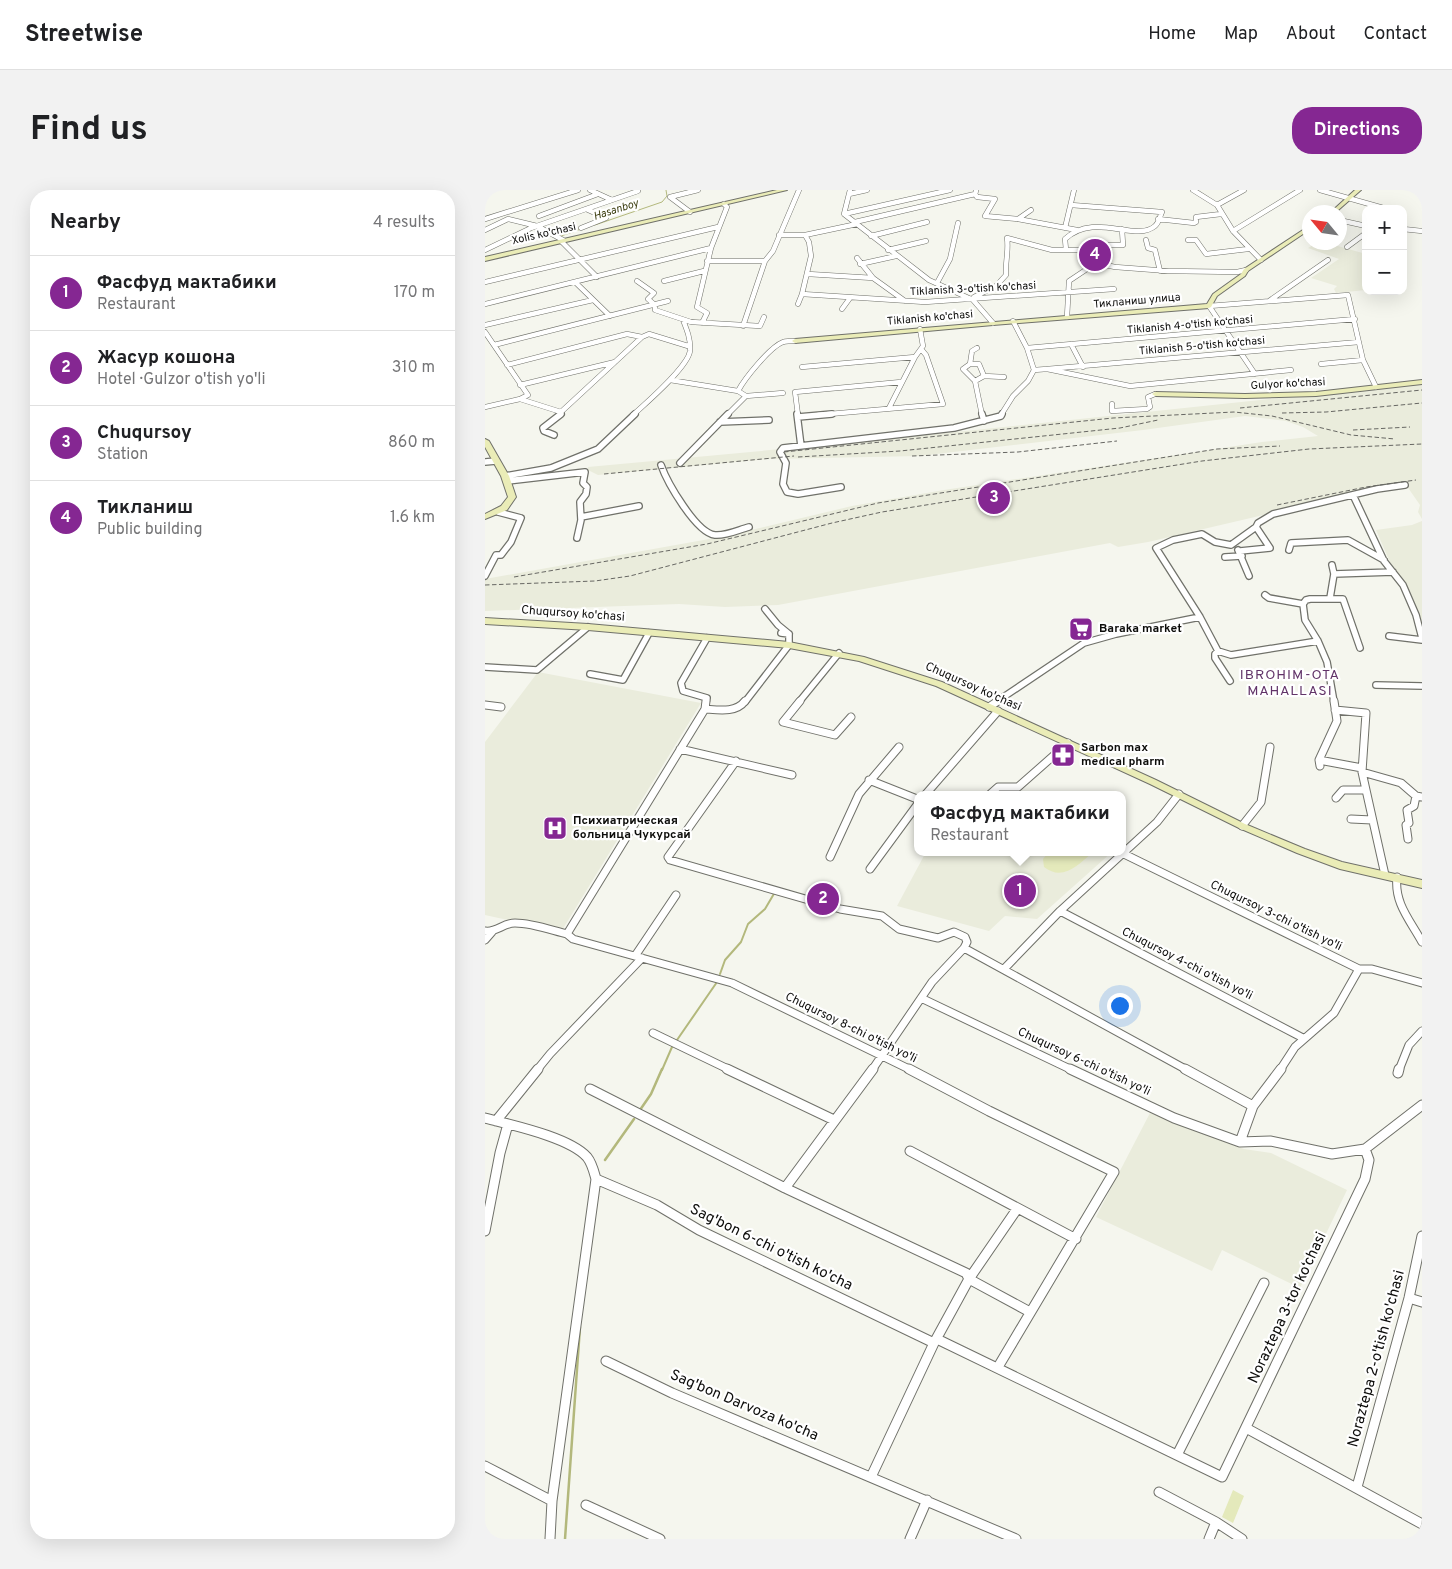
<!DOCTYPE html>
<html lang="en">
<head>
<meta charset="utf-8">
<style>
	:root { --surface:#fff; --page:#f2f2f2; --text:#202124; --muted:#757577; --line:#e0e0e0; --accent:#852792 }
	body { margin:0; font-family:Overpass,sans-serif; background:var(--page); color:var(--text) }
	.controls { position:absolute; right:15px; top:15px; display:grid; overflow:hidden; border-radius:10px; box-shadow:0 5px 20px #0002 }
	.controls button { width:45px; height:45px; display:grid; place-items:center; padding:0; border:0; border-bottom:1px solid var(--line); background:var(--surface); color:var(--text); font:25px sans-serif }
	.compass { position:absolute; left:817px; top:15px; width:45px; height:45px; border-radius:50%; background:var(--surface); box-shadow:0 5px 20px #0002; rotate:299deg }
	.you { position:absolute; left:634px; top:815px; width:18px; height:18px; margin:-12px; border:4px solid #fff; border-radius:50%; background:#1a73e8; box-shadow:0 0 0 8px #1a73e833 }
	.badge { display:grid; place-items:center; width:32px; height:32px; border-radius:50%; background:var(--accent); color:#fff; font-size:16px; font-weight:700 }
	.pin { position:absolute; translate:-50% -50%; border:2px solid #fff; box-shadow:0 1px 5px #0006 }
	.popup { position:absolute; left:429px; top:601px; width:212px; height:65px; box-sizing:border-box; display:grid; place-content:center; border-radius:10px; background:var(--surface); filter:drop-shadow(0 1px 4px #0005); font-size:16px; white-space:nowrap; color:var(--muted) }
	.popup b { font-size:19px; color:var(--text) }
	.popup::after { content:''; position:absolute; left:50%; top:100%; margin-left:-10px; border:10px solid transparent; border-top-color:var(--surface) }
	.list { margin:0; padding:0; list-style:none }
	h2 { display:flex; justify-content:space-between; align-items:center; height:65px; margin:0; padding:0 20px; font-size:21px }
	h2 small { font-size:16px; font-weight:400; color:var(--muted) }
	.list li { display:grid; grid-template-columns:32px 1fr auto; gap:15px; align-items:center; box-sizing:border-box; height:75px; padding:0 20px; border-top:1px solid var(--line) }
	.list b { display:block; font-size:19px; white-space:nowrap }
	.list p { margin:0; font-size:16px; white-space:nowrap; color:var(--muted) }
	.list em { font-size:16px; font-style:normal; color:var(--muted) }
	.map { position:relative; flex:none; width:937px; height:1349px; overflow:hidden; border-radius:20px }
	header { display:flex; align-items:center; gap:30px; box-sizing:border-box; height:70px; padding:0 25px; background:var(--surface); border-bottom:1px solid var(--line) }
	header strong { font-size:24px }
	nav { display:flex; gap:28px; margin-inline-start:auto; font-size:18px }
	.intro { display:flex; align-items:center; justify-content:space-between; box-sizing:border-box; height:120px; padding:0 30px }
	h1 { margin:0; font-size:35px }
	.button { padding:12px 22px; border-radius:20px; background:var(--accent); color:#fff; font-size:18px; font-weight:700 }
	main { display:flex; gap:30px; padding:0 30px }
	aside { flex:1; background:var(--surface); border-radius:20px; box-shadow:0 5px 20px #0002 }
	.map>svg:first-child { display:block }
	.built { fill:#eaecdc }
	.green { fill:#e4e9bb }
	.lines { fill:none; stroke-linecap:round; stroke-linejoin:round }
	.stream-far2 { stroke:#b3b87c; stroke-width:1 }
	.stream-far1 { stroke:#b3b87c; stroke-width:2 }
	.stream { stroke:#b3b87c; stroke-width:2.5 }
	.street-far3-casing { stroke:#70716a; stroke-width:5.5 }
	.street-far2-casing { stroke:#70716a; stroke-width:8 }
	.street-far1-casing { stroke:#70716a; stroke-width:9 }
	.street-casing { stroke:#70716a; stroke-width:11 }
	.secondary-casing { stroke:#70716a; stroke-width:2 }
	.street-far3 { stroke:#fff; stroke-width:4.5 }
	.street-far2 { stroke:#fff; stroke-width:5.5 }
	.street-far1 { stroke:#fff; stroke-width:7 }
	.street { stroke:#fff; stroke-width:9 }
	.secondary { fill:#eaecb7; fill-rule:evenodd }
	.rail { stroke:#676763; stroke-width:1; stroke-dasharray:4.5 2.5; stroke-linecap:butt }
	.labels { text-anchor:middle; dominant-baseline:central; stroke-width:4.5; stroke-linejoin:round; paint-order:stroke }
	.far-water-label { font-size:11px; font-style:italic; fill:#393b0d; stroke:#fff }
	.far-street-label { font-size:11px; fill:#0d0d0b; stroke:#fff }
	.street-label { font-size:12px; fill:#0d0d0b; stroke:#fff }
	.poi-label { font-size:12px; font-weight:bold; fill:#0d0d0b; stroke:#fff; text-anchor:start }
	.neighbourhood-label { font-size:14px; letter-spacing:1px; fill:#623469; stroke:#fff }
	.near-street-label { font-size:15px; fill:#0d0d0b; stroke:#fff }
</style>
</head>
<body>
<header>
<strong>Streetwise</strong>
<nav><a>Home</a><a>Map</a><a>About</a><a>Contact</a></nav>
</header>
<div class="intro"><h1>Find us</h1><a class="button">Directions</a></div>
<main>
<aside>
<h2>Nearby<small>4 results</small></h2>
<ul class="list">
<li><span class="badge">1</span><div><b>Фасфуд мактабики</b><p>Restaurant</p></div><em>170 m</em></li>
<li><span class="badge">2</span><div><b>Жасур кошона</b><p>Hotel · Gulzor o'tish yo'li</p></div><em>310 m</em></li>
<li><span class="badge">3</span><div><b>Chuqursoy</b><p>Station</p></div><em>860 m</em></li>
<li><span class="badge">4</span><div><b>Тикланиш</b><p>Public building</p></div><em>1.6 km</em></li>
</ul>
</aside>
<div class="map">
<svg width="937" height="1349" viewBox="0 0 937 1349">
	<rect width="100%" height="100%" fill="#f5f6ee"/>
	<path class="built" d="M832,53H842L881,64V100L851,103L849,99L852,96L826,88L854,69L823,58Z
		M937,193V329L933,322L935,315L919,292L663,352L633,357L625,353L293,415L240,417L194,414L0,421V389L241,346L367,316L459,300L777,252L833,246L818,237L801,231L760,226L658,240L434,266L285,269L113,285L103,280V277L404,249Z
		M937,331V444L920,393L907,377L891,340L927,335Z
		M53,482L216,513L76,742L0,725V552Z
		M441,662H496L509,666L515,662H627L552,729L520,726L504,741L412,716Z
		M665,923L759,959L786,963L862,1000L815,1098L737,1060L727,1081L611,1027Z"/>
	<path class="green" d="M564,662H608C594,674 578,692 559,677L558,669Z
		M748,1300L759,1306L748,1333L737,1327Z"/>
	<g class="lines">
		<path class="stream-far2" d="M110,35L177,12L182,6L181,0
			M76,46L96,39"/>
		<path class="stream-far1" d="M235,784L240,770L256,752L263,734L280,719L290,702
			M192,850L232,792
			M177,880L187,857"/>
		<path class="stream" d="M155,920L166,904L177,879
			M120,970L149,929
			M80,1349L95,1137"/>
		<g class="street-far3-casing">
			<path id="street-far3" d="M105,0L127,10
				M365,0L359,24L444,90L488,110L508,133
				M708,0L732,15L748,41L776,70
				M835,0L902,19
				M0,1L3,0
				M364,4L382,0
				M490,4L492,7L510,9L500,26L533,29L592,40
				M732,15L759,0
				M205,22L185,7L213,0
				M359,24L465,0
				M54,26L113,4
				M0,29L93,0
				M533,29L546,20
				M673,29L709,33L711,32V27L736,24
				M854,30L881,36
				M370,32L490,4L491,1
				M96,38L121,28L101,19
				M580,38L589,0
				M918,39L937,41
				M0,40L23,29L52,36L78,50
				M748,41L815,0
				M294,45H320L324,52L326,66L317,104L440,112L629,99
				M320,45L372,34
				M386,46L442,32
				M661,50L663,58L670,60L675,81
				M703,50H711L721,64L763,59
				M76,51L112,87
				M862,57L881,43
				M0,60L46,38L153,1
				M403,60L441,51
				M581,60L580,49C610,21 650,53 670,36C674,33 675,26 677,22L586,15
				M594,60L611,55H638L637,39
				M372,68L388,88
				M222,71H280
				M375,74L411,66
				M323,84L388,88L420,111
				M152,91L169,103L163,109L170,115V120L206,132L275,136L279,127
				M179,91L219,81
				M0,92L233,37
				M90,92L125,126
				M452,93L465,69L473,33
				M489,107L511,96L521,85C520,72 524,61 522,48L567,60H594L611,73L630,77L683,81L752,82L761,80
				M784,111L843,70
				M0,114L226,58
				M313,114L317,104
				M724,116L863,105L878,170L891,197
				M724,116L770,184
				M357,119L365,108
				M582,127L584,91L611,73
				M217,133L222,123L212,117L226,58L242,17L239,14
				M0,135L108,110
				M258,136L280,71L288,61L314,0
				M0,142L43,205L35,209L0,217
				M586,154L598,177
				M9,155L183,111
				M492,158L487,161L485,174L478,179L490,191L497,225
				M542,158L870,129
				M485,174H494L499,186
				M836,174L878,170
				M22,175L142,144L157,147
				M317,177L430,167
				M562,179L874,152
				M549,180L562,179L645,196L806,180
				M185,190L253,201
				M490,191L499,186L519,187
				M35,195L130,172
				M298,203L261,206L253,201C260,188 285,157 298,152C302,151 306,151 310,151
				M35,209L76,222L157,147L164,144L203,156
				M627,214V221L662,219L665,217L663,207L670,204
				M404,218L430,167L438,156L435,139
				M75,225L76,222
				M148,225C161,213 203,177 205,161C206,150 202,140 198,130
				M242,225L261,206
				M313,225L310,202L416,192
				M333,225L458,214L441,165L436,159
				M516,225L528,206L543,191L549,180L542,158L528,131"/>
		</g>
		<g class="street-far2-casing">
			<path id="street-far2" d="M312,224L316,256
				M497,224L499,231
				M313,227L347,224
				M235,232L284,230
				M69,245L59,241L58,238L76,224
				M0,272L11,271
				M195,273L243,224
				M176,275C182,292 211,343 230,345C241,346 253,340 264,337
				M20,286L66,278L113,259L150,224
				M22,291L100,282L98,293L102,297L101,304L95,312L96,330L92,348
				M356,297L313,304L302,302L298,294L301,273L295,262L298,258L469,238L516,226L517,224
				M868,305L899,371L918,395L931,425L937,448
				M96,327L154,316
				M753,360L764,386
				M804,360L806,353L863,350L899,370
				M755,361L785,358L771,337
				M740,367L757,366
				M849,384L908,382
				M0,386L11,365H16L26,352L36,328L13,322
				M780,405L784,408L818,414L820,430L833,451L842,472L849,512
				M845,408L849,384L847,375
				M818,414L821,410L825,409H858L875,458
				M280,419L293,435L304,444L296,443
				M904,446L937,450
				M833,451L746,465L733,461L715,427L671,358L688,350L717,344L730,352L746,355L771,337L773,333L788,324L892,299L920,295
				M733,461L730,464V468L745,491
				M0,477L52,480L103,437
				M105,484L138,490L164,443
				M891,495L937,496
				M221,512L222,508L198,501L196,493L222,448
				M260,512L304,455V444
				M314,512L354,463
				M511,512L599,453L631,444L715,427"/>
		</g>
		<g class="street-far1-casing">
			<path id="street-far1" d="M315,511L298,532L350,545L366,527
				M0,515L16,517
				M504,517L513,511
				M220,519C234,520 251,523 260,511
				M850,520L881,523L877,582L900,685
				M195,559L307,585
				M834,570L877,578
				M251,571L183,667L185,670L355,719L397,726L414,739L453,748L469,742L480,747L482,752L479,758L447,792L387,880
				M835,576L834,570L852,531L849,511
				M877,582L916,593L931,606L937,607
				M384,590L432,609
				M440,605L513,521
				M504,605L513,597H533L583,553
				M851,608L858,600H881
				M866,629L887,630
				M757,636L776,612L785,557
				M923,649L921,635L924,633L922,620L929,616L931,606
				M639,664L874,779H887L937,793
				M345,667L374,604L414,557
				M385,679L432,615
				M912,687C909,713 925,730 937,752
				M575,721L818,848
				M0,741C11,743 18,733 30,733C47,733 66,740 82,744L88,749L247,793L426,880
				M82,744L220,519L221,511
				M0,750L7,742
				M479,758L702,880
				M150,766L191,705
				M519,779L575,721L672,632L694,604
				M436,808L587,880
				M168,843L245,880
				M52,880L65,864L157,768
				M795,880L810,857L849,823L874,779
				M914,880L924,855L937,841"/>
		</g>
		<g class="street-casing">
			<path id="street" d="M242,879L349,930
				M424,879L504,921L629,982L513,1177
				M585,879L689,928L755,952L785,951L847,964L880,959L937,915
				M700,879L768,916
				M913,883L914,879
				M105,899L300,998L481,1083L484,1089L545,1122
				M0,928C26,935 84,947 102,967C107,973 109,982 111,989L67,1311L65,1349
				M11,931L53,879
				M755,952L768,916L796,879
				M425,961L591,1049
				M111,989L172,1015L214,1040L449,1153
				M300,998L388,879
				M0,1041L15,963L23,934
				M924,1108L937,1112
				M452,1149L737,1287L880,989L884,970L880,959
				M121,1171L187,1203L531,1349
				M761,1238L937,1334
				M692,1265L779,1093
				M0,1276L67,1311
				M386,1287L449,1153L484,1089L532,1019
				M872,1297L924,1108L937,1046
				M674,1302L731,1332L757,1349
				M101,1315L175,1349
				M425,1349L442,1310
				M724,1349L731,1332"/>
		</g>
		<g class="secondary-casing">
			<path id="secondary" d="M292,0H302L0,71V67Z
				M870,0H876L851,22H846Z
				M824,36V40L763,81L760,86L732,106L726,117L724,118L508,135L310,153L307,151L310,149L722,114L728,104L756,84L759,79Z
				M937,190V194L831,206L760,208L670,206L667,204L670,202L760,204L831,202Z
				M0,249L4,251L24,286L31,307L22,320L0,329V324L16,316L23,307L16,286L0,257Z
				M0,428L103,434L304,452L379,467L457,492L671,590L760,634L820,659L857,672L937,690V698L855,679L812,663L754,638L665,594L451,496L374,471L304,458L103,440L0,434Z"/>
		</g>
		<use href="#street-far3" class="street-far3"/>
		<use href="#street-far2" class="street-far2"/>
		<use href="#street-far1" class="street-far1"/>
		<use href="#street" class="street"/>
		<use href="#secondary" class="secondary"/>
		<path class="rail" d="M755,218L937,200
			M797,223L841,222L937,213
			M868,240L925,237
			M299,262L628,228L749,222L787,226L866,245L910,249
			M427,266L533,262L632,251
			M313,267L415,261L635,238L673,230
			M119,284L309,266
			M792,315L881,297L931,290
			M29,387L222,354L393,313L732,259L795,256
			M0,395L110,391L145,386L347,333L397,322L717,271L824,259L937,254"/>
	</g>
	<defs>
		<g id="supermarket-square" transform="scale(1.25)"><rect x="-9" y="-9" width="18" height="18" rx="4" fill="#852792" stroke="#fff"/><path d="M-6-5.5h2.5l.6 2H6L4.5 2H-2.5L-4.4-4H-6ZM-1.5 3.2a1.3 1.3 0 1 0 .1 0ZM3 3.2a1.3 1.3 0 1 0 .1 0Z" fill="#fff"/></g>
		<g id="pharmacy-square" transform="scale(1.25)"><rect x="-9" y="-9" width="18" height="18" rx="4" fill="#852792" stroke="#fff"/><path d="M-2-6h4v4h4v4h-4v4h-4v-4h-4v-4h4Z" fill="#fff"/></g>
		<g id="hospital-square" transform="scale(1.25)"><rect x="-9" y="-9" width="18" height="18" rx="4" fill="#852792" stroke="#fff"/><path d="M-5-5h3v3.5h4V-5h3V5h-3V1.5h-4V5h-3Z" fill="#fff"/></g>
	</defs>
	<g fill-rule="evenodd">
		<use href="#supermarket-square" x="596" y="439"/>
		<use href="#pharmacy-square" x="578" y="565"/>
		<use href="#hospital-square" x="70" y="638"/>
	</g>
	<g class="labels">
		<g class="far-water-label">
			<text transform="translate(131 20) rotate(-18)">Hasanboy</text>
		</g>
		<g class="far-street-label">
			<text transform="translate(59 44) rotate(-13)">Xolis ko'chasi</text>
			<text transform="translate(488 99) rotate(-3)">Tiklanish 3-o'tish ko'chasi</text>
			<text transform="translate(652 111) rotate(-5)">Тикланиш улица</text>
			<text transform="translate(445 128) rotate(-5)">Tiklanish ko'chasi</text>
			<text transform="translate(705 135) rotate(-5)">Tiklanish 4-o'tish ko‘chasi</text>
			<text transform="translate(717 156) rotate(-5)">Tiklanish 5-o'tish ko‘chasi</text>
			<text transform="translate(803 194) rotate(-3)">Gulyor ko'chasi</text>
		</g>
		<g class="street-label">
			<text transform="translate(88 424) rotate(4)">Chuqursoy ko'chasi</text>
			<text transform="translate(488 497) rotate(24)">Chuqursoy ko'chasi</text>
			<text transform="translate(791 726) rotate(26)">Chuqursoy 3-chi o'tish yo'li</text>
			<text transform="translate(702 774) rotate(27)">Chuqursoy 4-chi o'tish yo'li</text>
			<text transform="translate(366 838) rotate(26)">Chuqursoy 8-chi o'tish yo'li</text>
			<text transform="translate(599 872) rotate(25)">Chuqursoy 6-chi o'tish yo'li</text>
		</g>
		<g class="poi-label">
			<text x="614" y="439">Baraka market</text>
			<text x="596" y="558">Sarbon max<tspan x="596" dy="14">medical pharm</tspan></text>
			<text x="88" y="631">Психиатрическая<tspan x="88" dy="14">больница Чукурсай</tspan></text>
		</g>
		<g class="neighbourhood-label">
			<text x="805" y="485">IBROHIM-OTA<tspan x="805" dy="16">MAHALLASI</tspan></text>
		</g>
		<g class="near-street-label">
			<text transform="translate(286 1058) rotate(26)">Sag'bon 6-chi o'tish ko'cha</text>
			<text transform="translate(803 1118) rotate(-65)">Noraztepa 3-tor ko‘chasi</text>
			<text transform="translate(892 1169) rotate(-75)">Noraztepa 2-o'tish ko'chasi</text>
			<text transform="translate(259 1216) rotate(23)">Sag'bon Darvoza ko'cha</text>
		</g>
	</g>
</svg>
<div class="controls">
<button>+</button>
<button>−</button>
</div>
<svg class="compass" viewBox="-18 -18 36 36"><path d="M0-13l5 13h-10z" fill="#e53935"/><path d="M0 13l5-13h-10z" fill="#757577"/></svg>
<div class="you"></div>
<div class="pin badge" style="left:535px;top:701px">1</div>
<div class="popup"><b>Фасфуд мактабики</b>Restaurant</div>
<div class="pin badge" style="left:338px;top:709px">2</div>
<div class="pin badge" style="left:509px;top:308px">3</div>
<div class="pin badge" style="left:610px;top:65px">4</div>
</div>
</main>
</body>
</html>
